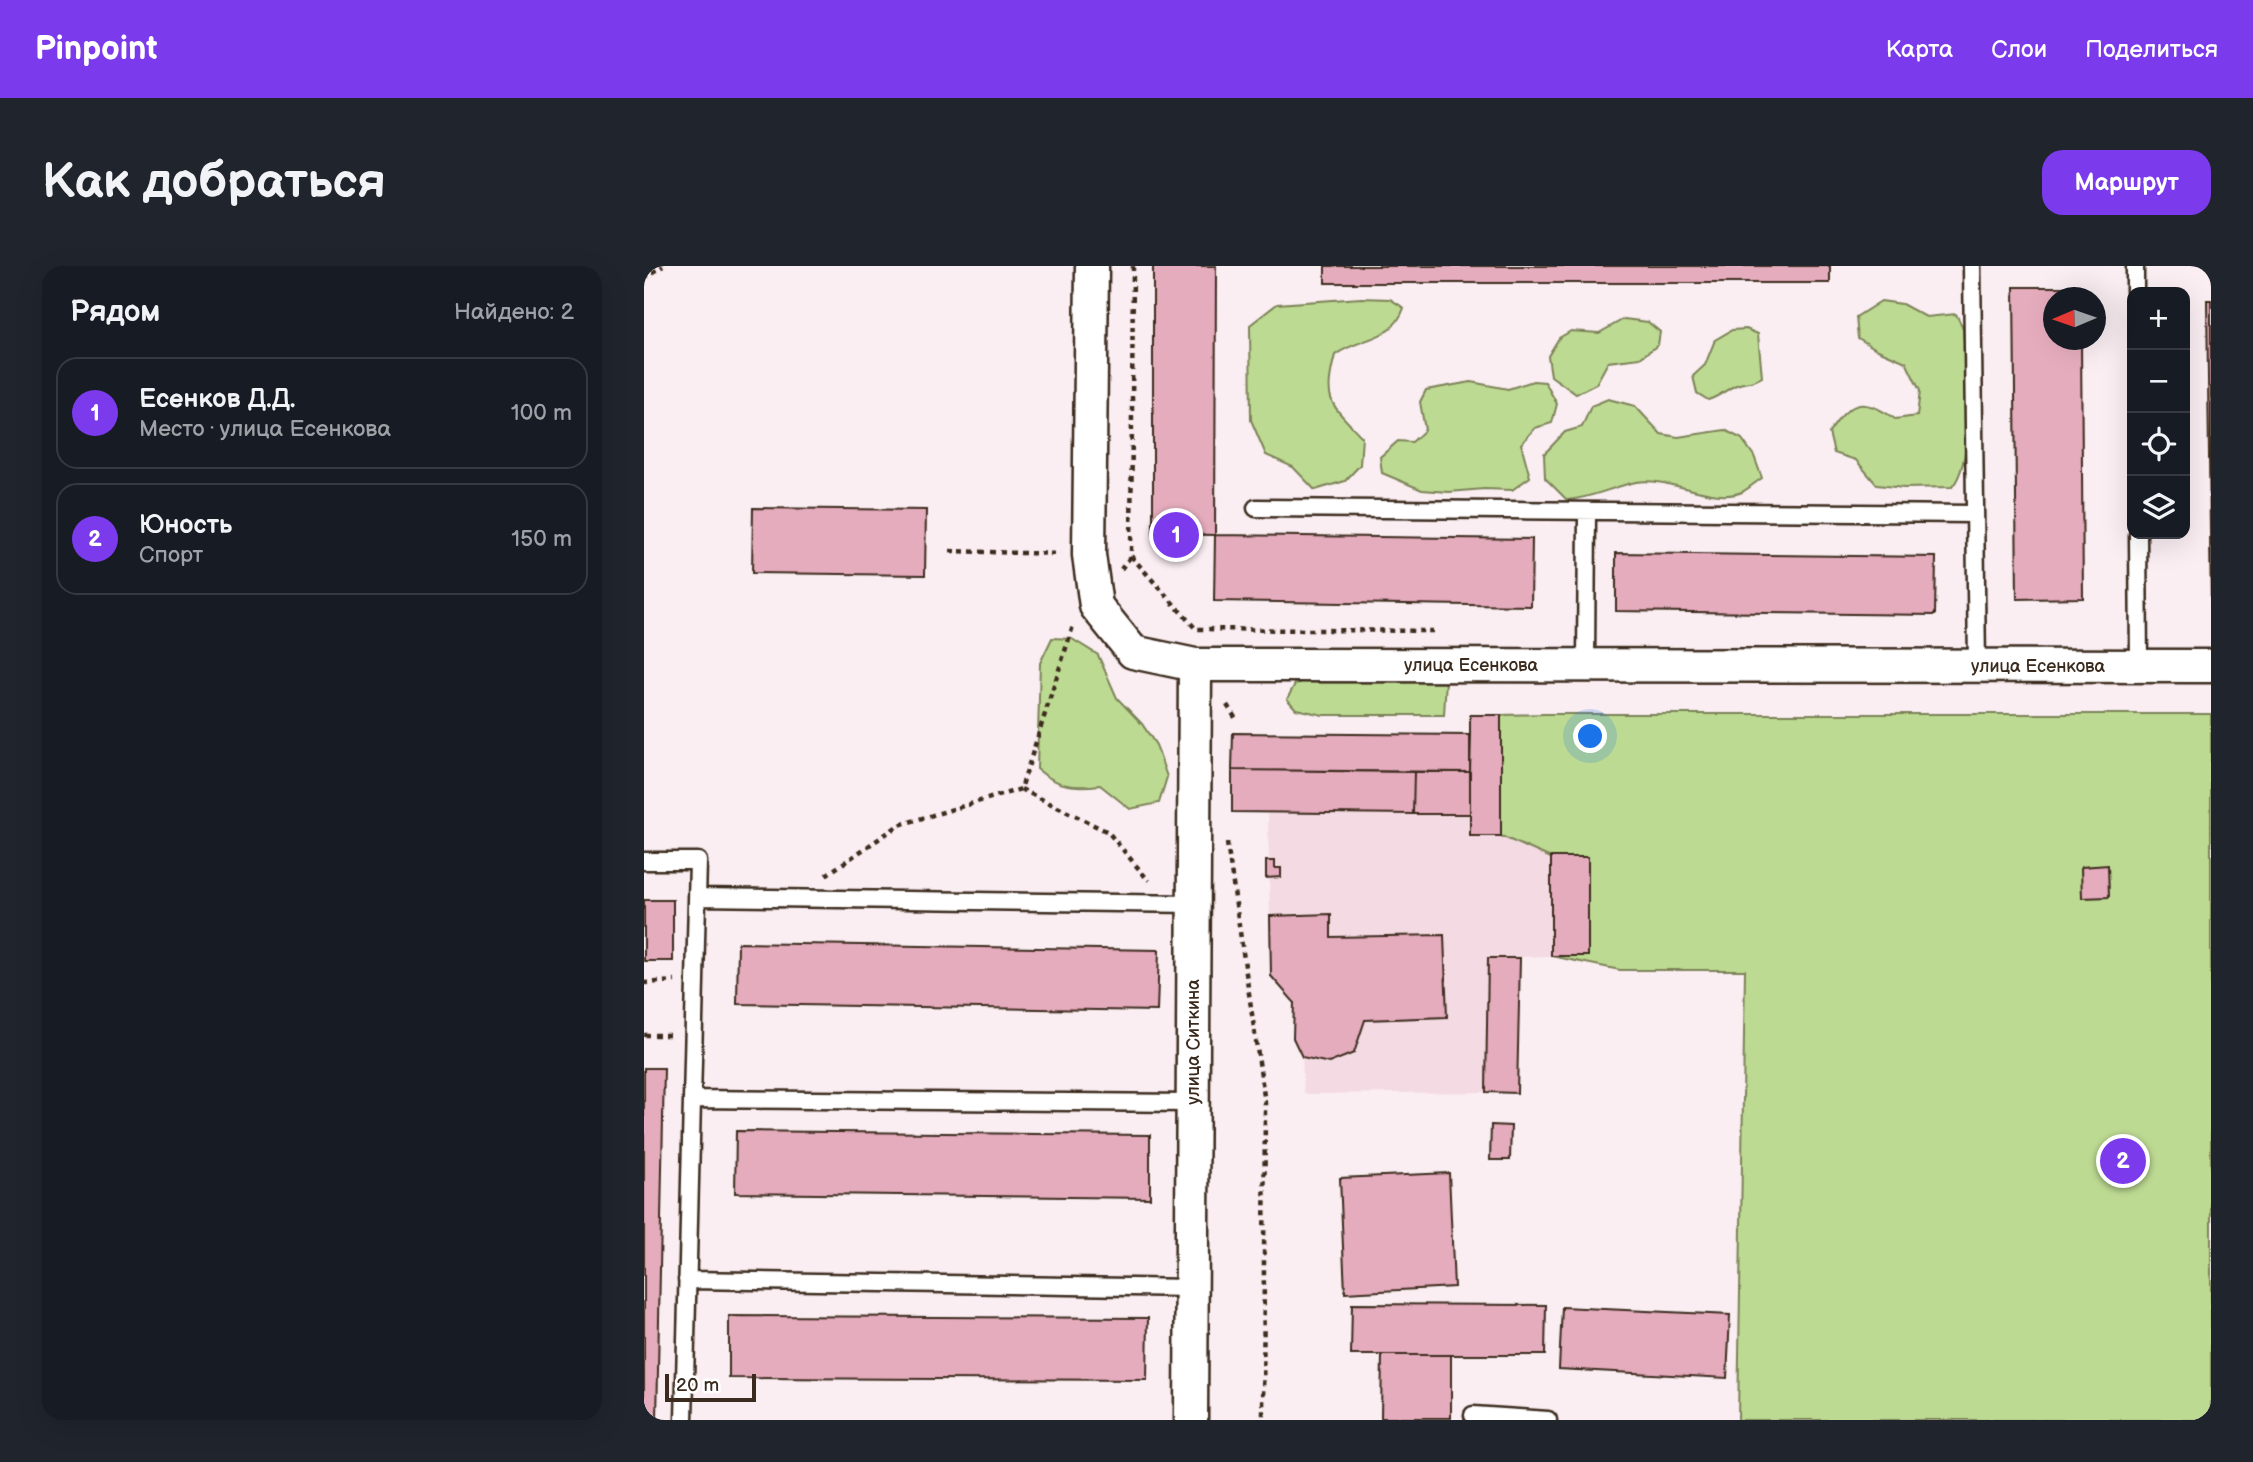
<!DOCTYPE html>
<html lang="ru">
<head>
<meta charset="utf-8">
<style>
	:root { --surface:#171b24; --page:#20242c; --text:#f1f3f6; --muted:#9ea1a6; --line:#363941; --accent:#7c3aed }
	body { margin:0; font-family:"Balsamiq Sans",sans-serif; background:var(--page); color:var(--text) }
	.controls { position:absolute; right:21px; top:21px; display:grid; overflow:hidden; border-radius:14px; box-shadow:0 7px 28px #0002 }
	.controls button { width:63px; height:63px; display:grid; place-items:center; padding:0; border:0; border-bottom:2px solid var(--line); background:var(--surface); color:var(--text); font:35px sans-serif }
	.compass { position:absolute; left:1399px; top:21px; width:63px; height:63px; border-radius:50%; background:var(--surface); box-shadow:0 7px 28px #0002; rotate:268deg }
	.scale { position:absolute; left:21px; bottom:18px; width:91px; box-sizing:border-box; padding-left:7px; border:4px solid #3b2a1e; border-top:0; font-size:19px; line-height:24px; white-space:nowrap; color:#3b2a1e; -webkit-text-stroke:5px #fff; paint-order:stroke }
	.you { position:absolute; left:947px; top:471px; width:24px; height:24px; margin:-18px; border:5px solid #fff; border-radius:50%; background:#1a73e8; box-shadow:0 0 0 10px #1a73e833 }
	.badge { display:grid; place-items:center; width:46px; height:46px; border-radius:50%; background:var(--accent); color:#fff; font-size:23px; font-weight:700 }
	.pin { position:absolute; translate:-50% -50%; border:4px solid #fff; box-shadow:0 2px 7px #0006 }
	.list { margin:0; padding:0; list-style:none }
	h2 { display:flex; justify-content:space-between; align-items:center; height:91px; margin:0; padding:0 28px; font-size:30px }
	h2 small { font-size:23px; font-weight:400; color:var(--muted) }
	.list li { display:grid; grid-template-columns:46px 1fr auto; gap:21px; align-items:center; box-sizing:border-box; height:112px; margin:0 14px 14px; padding:0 14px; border:2px solid var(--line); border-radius:21px }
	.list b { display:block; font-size:26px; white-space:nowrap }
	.list p { margin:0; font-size:23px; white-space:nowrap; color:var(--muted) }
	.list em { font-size:23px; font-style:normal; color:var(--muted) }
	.icon { flex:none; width:38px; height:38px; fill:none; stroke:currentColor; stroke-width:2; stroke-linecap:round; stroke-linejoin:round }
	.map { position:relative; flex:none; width:1567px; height:1154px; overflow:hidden; border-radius:21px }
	header { display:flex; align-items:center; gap:42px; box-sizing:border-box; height:98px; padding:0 35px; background:var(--accent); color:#fff }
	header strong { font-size:33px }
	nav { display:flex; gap:38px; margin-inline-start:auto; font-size:24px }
	.intro { display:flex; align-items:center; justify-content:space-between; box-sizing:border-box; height:168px; padding:0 42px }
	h1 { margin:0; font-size:49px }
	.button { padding:18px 32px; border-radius:21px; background:var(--accent); color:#fff; font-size:24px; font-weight:700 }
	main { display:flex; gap:42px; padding:0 42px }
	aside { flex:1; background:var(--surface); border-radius:21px; box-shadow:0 7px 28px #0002 }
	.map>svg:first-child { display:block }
	.built { fill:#f4dae2 }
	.green { fill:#bdda92; stroke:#7c8258; stroke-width:2 }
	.building { fill:#e5acbd; stroke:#3b2a1e; stroke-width:2 }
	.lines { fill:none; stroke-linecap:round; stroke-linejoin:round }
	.lane-casing { stroke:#3b2a1e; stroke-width:21 }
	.street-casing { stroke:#3b2a1e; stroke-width:37 }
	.path { stroke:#3b2a1e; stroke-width:4.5; stroke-dasharray:5 5; stroke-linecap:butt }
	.lane { stroke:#fff; stroke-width:16 }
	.street { stroke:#fff; stroke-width:32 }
	.labels { text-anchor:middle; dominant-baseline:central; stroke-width:6; stroke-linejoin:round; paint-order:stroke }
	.street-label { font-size:18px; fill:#3b2a1e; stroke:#fff }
</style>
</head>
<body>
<header>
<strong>Pinpoint</strong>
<nav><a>Карта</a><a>Слои</a><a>Поделиться</a></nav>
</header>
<div class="intro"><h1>Как добраться</h1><a class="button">Маршрут</a></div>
<main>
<aside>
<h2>Рядом<small>Найдено: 2</small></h2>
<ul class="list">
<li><span class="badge">1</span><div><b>Есенков Д.Д.</b><p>Место · улица Есенкова</p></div><em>100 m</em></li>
<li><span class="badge">2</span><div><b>Юность</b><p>Спорт</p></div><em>150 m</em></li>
</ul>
</aside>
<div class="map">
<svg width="1567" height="1154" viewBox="0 0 1567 1154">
	<rect width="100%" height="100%" fill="#faeef2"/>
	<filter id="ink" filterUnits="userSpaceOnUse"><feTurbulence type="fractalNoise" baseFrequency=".0143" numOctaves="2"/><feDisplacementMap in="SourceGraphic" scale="14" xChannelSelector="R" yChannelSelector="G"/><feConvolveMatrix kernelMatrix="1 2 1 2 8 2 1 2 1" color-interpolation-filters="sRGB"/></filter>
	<g filter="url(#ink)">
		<path class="built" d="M624,546L826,548L857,570L907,591V690L844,692L842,826L660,828L658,791L649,772L650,736L627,710L625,611H637V602H631V595H625Z"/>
		<path class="green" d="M717,32L746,33L760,42C748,76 718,70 691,89C679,136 686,137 718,171L716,199L701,215L671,224L649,201L622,189L607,154L606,59L633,38Z
			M1237,35L1258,38L1282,51L1312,48L1319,62C1321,100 1333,192 1308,221L1260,222L1233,219L1212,194L1190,187L1185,167C1206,135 1218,130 1251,153L1273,150L1276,125L1262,96L1234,84L1214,72L1212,51Z
			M980,53L1004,56L1016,66L1014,79L996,92L964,96L952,118L932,128L907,110L904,90L915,72L927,65L955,67Z
			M1102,63L1114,68L1118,111C1108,118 1100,115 1090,120C1080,125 1075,131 1064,134L1053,127L1049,110L1061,99L1071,74L1088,64Z
			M889,115L901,116L913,138L908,157L891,162L877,178L886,211L868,224L840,223L805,226L778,224L738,207L736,191L754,175L768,176L781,164L776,136L782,124L827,116L864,123Z
			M964,133L991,140L1017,168L1034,171L1081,164L1098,173L1110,190L1118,212C1112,216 1106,221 1100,225C1071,240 1026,210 992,216C968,221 948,232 923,234L901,212L900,188L921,166L938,161L947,140Z
			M408,372L428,373L454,389L473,432L498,458L512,479L523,511L515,537L486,543L456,519C430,522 414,521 393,503L396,397Z
			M673,412L802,413L800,449H679L652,443L643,433L651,418Z
			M902,448H1567V1154H1094L1101,704H976L907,690V592L857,570V449Z"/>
		<path class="building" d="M509,0H572L571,269L509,268Z
			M681,0H1186V17H681Z
			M1370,21H1436V32H1409V74H1437L1439,332L1373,333Z
			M1563,34H1567V345Z
			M109,242L282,244L281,309L108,307Z
			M571,269L888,273L887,340L570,335Z
			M972,287L1292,291L1291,349L972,345Z
			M826,449H857V570H826Z
			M589,467L827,469L826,506L588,504Z
			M588,504L770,506L769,548L588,546Z
			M770,506H826V548H769Z
			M907,591H944V690H907Z
			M622,595H631V602H637V611L622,612Z
			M1464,599L1465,631L1438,632L1437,601Z
			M0,634H29V695H0Z
			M687,648V671L800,669L803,751L721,754L710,787L685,797L658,791L649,772L650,736L627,710L626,650Z
			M94,677L515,684L513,745L93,738Z
			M844,692H876L873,827L842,826Z
			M0,802H20L13,1154H0Z
			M847,859L867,860L866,894H846Z
			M92,865L506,869V932L91,927Z
			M805,907L810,1021L701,1027L696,912Z
			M708,1038L902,1039L901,1089H707Z
			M918,1041L1086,1049L1083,1112L915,1103Z
			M85,1050L504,1052L503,1114L85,1112Z
			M738,1089H807V1152H737Z"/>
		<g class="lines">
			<g class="lane-casing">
				<path id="lane" d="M1328,0L1333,400
					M1491,0V26
					M612,242L1331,248
					M1494,268L1495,400
					M942,399L943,245
					M0,595H54L40,1154
					M53,631L550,638
					M48,833L548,837
					M43,1014L548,1022
					M829,1149L904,1154"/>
			</g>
			<g class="street-casing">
				<path id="street" d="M448,0L445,289L452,340L489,386L551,399L1567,400
					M547,1154L551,399"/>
			</g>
			<path class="path" d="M489,0L487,290L552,363L789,365
				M0,12L19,0
				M306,285L416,288
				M477,303L487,290
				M583,439L592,453
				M377,523L464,566L505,615
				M583,577L621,837L619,1154
				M182,609L255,559L377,523L429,360
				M0,717L31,715
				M0,769H28"/>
			<use href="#lane" class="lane"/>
			<use href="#street" class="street"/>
		</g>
	</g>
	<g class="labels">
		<g class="street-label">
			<text x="827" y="399">улица Есенкова</text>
			<text x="1394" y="400">улица Есенкова</text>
			<text transform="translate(549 776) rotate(-90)">улица Ситкина</text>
		</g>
	</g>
</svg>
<div class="controls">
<button>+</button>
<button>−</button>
<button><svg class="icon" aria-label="locate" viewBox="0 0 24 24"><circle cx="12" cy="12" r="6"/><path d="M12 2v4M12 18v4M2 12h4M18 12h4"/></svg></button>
<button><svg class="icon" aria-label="layers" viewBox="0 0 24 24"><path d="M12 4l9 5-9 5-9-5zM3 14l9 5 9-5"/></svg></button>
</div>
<svg class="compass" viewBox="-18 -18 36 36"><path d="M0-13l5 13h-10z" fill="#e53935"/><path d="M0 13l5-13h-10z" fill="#9ea1a6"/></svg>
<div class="scale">20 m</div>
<div class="you"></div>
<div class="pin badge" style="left:532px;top:269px">1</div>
<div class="pin badge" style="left:1479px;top:895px">2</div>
</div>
</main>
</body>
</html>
